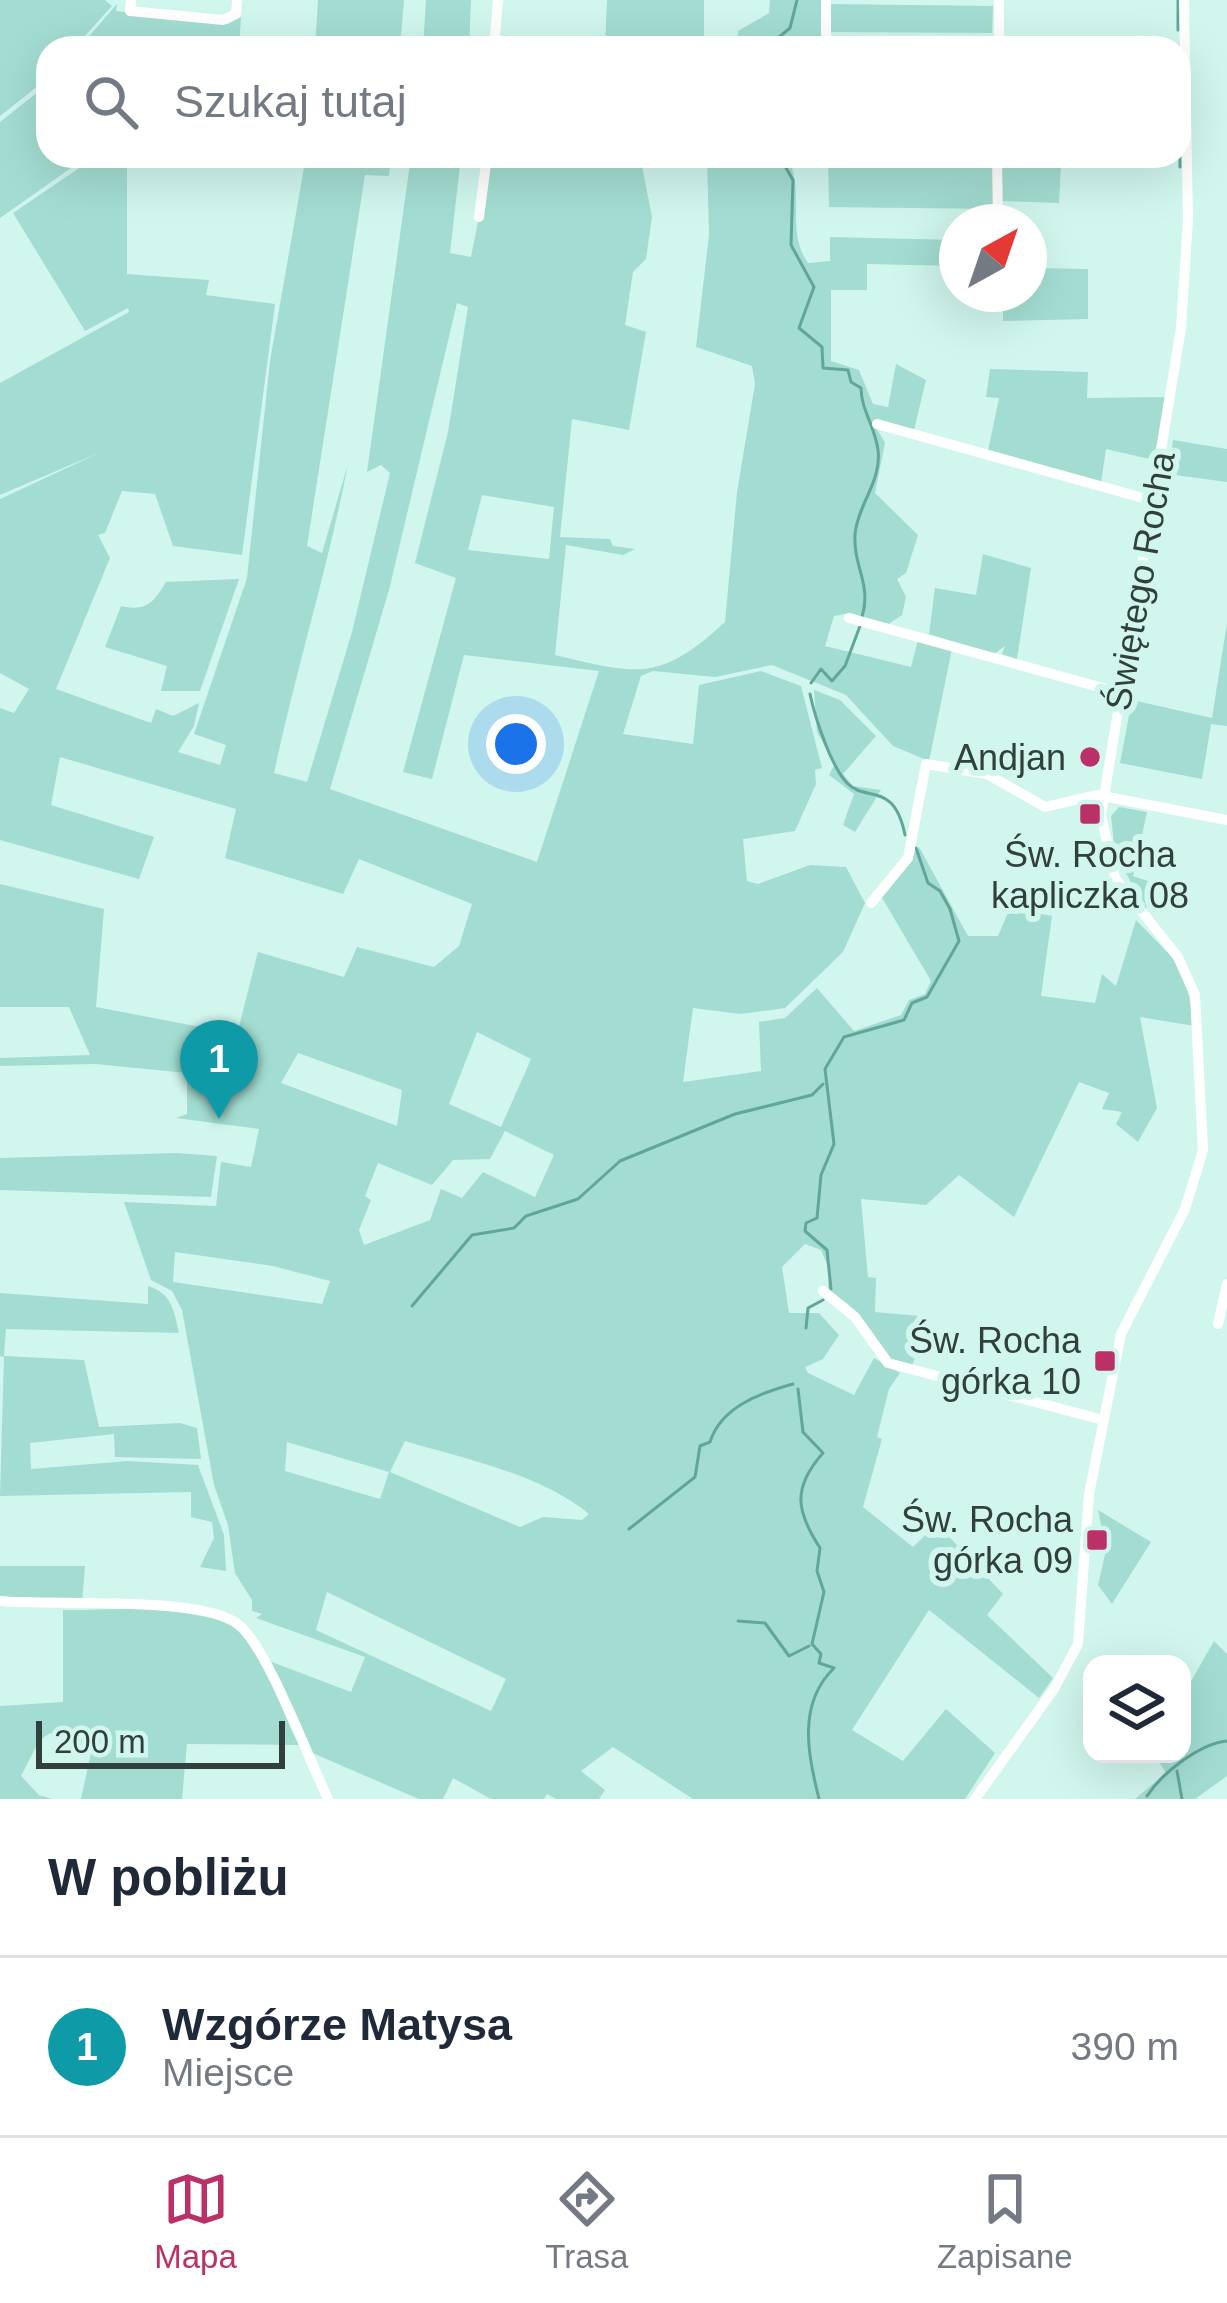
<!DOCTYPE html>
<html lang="pl">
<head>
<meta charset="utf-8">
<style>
	:root { --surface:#fff; --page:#f2f2f3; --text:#1f2937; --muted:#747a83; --line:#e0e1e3; --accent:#bb3067 }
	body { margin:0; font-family:Arial,sans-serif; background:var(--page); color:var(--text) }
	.controls { position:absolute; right:36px; bottom:36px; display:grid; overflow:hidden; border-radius:24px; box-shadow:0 12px 48px #0002 }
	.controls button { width:108px; height:108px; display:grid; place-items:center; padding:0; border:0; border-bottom:3px solid var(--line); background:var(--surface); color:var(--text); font:60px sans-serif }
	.compass { position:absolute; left:939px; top:204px; width:108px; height:108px; border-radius:50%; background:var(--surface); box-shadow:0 12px 48px #0002; rotate:40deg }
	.scale { position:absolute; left:36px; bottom:30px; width:249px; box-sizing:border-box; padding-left:12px; border:6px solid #31403d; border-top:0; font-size:33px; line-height:42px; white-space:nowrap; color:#31403d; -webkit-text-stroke:9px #d0f6ee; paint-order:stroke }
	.you { position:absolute; left:516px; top:744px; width:42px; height:42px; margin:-30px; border:9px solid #fff; border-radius:50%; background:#1a73e8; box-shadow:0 0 0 18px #1a73e833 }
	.badge { display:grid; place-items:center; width:78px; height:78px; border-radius:50%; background:var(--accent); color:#fff; font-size:39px; font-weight:700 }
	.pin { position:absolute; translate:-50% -99px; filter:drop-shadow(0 3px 6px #0008) }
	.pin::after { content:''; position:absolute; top:63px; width:42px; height:36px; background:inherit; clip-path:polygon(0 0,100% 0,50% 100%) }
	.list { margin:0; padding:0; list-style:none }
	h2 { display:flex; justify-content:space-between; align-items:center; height:156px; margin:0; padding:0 48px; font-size:51px }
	h2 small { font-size:39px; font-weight:400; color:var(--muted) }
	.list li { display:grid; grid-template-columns:78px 1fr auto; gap:36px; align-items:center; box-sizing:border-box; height:180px; padding:0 48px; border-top:3px solid var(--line) }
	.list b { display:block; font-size:45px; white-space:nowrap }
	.list p { margin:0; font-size:39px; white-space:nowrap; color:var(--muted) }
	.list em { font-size:39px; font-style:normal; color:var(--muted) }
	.icon { flex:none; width:66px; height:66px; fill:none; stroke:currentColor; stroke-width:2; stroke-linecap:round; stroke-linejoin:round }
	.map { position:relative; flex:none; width:1227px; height:1799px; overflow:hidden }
	.search { position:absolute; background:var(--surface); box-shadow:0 12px 48px #0002; left:36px; right:36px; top:36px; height:132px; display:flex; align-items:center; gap:30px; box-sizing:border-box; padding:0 42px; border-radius:36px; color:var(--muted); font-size:45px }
	.sheet { height:336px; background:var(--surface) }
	nav { display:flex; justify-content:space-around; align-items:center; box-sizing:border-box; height:168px; border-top:3px solid var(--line); background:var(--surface); font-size:33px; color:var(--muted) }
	nav a { display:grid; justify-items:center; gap:6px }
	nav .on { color:var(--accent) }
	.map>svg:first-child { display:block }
	.green { fill:#a3ddd1; fill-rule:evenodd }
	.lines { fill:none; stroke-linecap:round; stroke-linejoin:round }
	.stream { stroke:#61a699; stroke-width:3 }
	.minor { stroke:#fff; stroke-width:10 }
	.poi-dot { fill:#bb3067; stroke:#d0f6ee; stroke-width:4.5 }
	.labels { text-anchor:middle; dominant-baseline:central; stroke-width:12; stroke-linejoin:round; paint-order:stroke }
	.street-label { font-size:36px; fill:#31403d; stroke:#d0f6ee }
	.poi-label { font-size:36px; fill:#31403d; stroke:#d0f6ee; text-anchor:end }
</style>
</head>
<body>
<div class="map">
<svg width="1227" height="1799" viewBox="0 0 1227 1799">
	<rect width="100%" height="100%" fill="#d0f6ee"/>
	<path class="green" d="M0,0H105L112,6L74,48H48V78L0,116Z
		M318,0H404L400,48H315Z
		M426,0H471L469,48H423Z
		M607,0H704V48H605Z
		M770,0H823V48H738V31L769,13Z
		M117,4L116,11L228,24L241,17L239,48H79Z
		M830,4L993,6L992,33L830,32Z
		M48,84V156H88L0,218V122Z
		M97,156H127V274L209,280L206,295L275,304L242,555L173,546L155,494L122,491L105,533L98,535L110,558L56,689L151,723L156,709L173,716L199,703L194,726L178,752L220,765L226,745L194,734L247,578L270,361L306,156H391L389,176L365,175L307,546L322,553L348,464C328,568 296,669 274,773L307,782L352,632L390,473L381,465L367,472L411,156H461L450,253L471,257L491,156H640L652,217L646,259L633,272L625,325L646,332L629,430L572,419L560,537L610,539L613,546L635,549L623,555L566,545L555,655C639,675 660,682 725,622L737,492L755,384L752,366L696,347L709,235L707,156H787C806,191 785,231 808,263L830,261V237L957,240V266L867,264V290H831V361L859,370L873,404L888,407L896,364L926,380L914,430L873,422L885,443L875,493L918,535L906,573L897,579L906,597L902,615L887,625L850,613L834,616L825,646L911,667L918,640L952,649L929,761L893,746L846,695L772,665L715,677L653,671L641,676L623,734L693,744L699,685L761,671L801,686L822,768L815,770L816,784L795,831L743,839L747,881L758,884L810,865L846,867L865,903L843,952L785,1008L741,1014L693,1008L683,1082L761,1071L759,1022L785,1018L817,988L854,1031L901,1015L909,1000L925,994L931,981L881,896L919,847L968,936H998L1010,908L1052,916L1041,996L1095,1003L1102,974L1116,986L1136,920L1172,957L1187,986L1195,1026L1140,1017L1157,1108L1138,1142L1116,1124L1122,1112L1102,1109L1109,1093L1079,1082L1014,1217L959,1175L926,1205L861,1199L868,1277L876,1278L875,1312L931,1317L911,1368L883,1357L849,1305L828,1291L829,1269L821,1250L805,1244L782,1267L789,1313H819L839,1335L823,1359L805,1367L808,1373L854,1395L874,1358L900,1373L889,1389L877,1437L882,1439L863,1507L913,1547L937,1524L1003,1594L987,1615L1053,1678L1039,1698L929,1610L852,1730L903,1761L946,1709L995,1753L965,1799H693L613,1747L581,1771L605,1790L599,1799H556L547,1794L544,1799H491L453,1778L443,1799H419L310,1752L269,1661L351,1692L365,1657L256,1618L262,1614L252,1611V1600L235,1573L228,1525L214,1485L182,1310L172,1291L151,1280L124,1202L216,1206L221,1162L251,1167L259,1129L176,1118L187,1114V1073L95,1064L0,1066V1058L90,1055L69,1007H0V884L104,909L96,1007L237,1034L258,952L344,977L357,947L434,967L459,946L472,904L359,859L343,894L225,858L236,809L60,757L51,805L154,837L139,879L0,840V708L14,713L29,689L0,673V499L101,452L0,495V383L129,312L128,308L85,331L13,213ZM457,303L468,307L448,432L415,563L456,578L403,772L432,779L464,655L599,671L537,862L330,789L389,590ZM482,495L554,507L549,559L468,550ZM477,1032L531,1059L501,1127L449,1104ZM298,1053L402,1090L397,1126L281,1083ZM505,1131L554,1155L535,1197L483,1172L462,1198L441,1189L430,1220L364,1245L359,1230L371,1200L365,1196L378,1163L432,1185L453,1160L490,1159ZM175,1252L273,1266L330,1281L322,1304L173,1282ZM405,1441C465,1459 541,1474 589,1514L582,1520L543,1517L520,1527L390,1472ZM287,1442L389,1472L380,1499L285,1471ZM327,1592L506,1679L491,1711L316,1630Z
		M1001,156H1078V163L1061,164L1059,203L1000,201Z
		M828,160L993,163V209L829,207Z
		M1029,268L1088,269V319L1003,321V294H1029Z
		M990,369L1088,372L1087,398L1166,397L1154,460L1106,449L1101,483L988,451L999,398L986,397Z
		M1173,440L1227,449V482L1168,474Z
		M983,554L1031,568L1017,659L1002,654L1005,646L994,654L929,634L935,588L976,595Z
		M239,579L200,691H161L167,666L105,647L121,606C146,612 154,602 166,582Z
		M1227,623V726L1211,724L1202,779L1120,763L1132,700L1212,718Z
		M814,690L840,700L876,736L843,774L853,786L881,790L855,832L843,825L854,794L829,775L835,764L817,732Z
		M1119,807L1147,812L1133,876L1151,882L1146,910L1115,853L1111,816Z
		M176,1153L217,1156L211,1197L0,1190V1158Z
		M148,1286C172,1293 174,1311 179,1333L6,1329L4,1356L84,1360L99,1427L180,1423L197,1428L201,1459L115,1457L114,1434L30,1443L31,1469L128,1461L198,1465L224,1535L226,1571L200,1567L214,1538L212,1522L191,1517V1492L0,1496L4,1357L0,1356V1293L148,1304Z
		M1098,1510L1151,1542L1112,1604L1098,1585L1106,1550Z
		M0,1566H85L82,1603L0,1598Z
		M63,1610C108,1611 213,1599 244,1636C267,1665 282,1712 299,1745L187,1744L182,1799H81L92,1748L50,1733L39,1741L21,1776L39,1795L52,1799H0V1706L63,1702Z
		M1214,1641L1227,1654V1776L1195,1799H1135L1166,1773L1154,1754H1182V1697Z"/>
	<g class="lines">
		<path class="stream" d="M1178,0V30
			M1178,46V48
			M766,48L790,28L797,0
			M1179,98L1180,130
			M779,156L793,180L791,245L814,287L799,328L822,347L823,368L848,370L851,382L861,388C861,410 875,426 878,450C882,481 858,504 855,534C853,567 872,584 862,617
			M1180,167V145
			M811,683L821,669L832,681L845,666L860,626
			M810,694C815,718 831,766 847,783C866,803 894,780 905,835
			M831,1289L827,1250L805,1231L806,1223L817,1218L821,1175L834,1144L825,1069L844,1037L904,1020L912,1003L927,997L959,941L950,909L940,891L928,883L916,848
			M412,1306L472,1235L514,1228L526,1216L578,1199L620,1161L735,1114L812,1095L823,1084
			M806,1328L808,1308L823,1300
			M798,1389L803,1432L823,1453C792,1488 796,1511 820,1548L817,1571L824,1592L812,1644L821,1654L819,1663L834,1668C797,1704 808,1754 819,1799
			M629,1529L695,1477L700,1446L710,1442C721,1407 760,1393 793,1384
			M738,1621L765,1623L789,1656L809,1646
			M1177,1771L1182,1799
			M1147,1796C1162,1773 1199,1744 1227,1741"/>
		<path class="minor" d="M131,0L130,11L223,20L236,14L237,0
			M826,0V48
			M999,0V48
			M495,45L545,44
			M494,48L498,0
			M830,156V157
			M997,156L998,222
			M479,217L487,156
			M877,424L1154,501
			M849,618L1121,693
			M871,903L908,858L926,764L987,774L1045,807L1097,795L1227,820
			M823,1291L855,1317L888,1363L1103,1420
			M1218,1324L1227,1284
			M0,1601C52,1606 204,1595 239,1625C268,1649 309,1760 328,1799
			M975,1799L1054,1689L1078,1644L1089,1494L1121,1334L1185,1209L1203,1150L1195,995L1178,957L1115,878L1101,815L1181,328L1188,219L1184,0"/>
	</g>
	<g class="poi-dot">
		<circle cx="1090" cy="757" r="12"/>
		<rect x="1078" y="802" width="24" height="24" rx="6"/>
		<rect x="1093" y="1349" width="24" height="24" rx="6"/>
		<rect x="1085" y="1528" width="24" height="24" rx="6"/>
	</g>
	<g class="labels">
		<g class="street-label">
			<text transform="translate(1140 581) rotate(-80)">Świętego Rocha</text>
		</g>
		<g class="poi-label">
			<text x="1066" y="757">Andjan</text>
			<text x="1090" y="854" text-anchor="middle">Św. Rocha<tspan x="1090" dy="41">kapliczka 08</tspan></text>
			<text x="1081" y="1340">Św. Rocha<tspan x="1081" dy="41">górka 10</tspan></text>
			<text x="1073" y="1519">Św. Rocha<tspan x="1073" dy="41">górka 09</tspan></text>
		</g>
	</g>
</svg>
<div class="controls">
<button><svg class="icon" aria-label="layers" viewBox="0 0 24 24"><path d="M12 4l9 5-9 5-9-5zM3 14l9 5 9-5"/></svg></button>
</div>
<svg class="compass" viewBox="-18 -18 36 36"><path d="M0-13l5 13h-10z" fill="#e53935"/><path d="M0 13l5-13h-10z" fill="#747a83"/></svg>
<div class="scale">200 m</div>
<div class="you"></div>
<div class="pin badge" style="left:219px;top:1119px;background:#0f9aa8">1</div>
<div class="search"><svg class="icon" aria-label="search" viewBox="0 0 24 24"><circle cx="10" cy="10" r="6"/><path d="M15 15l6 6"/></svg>Szukaj tutaj</div>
</div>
<section class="sheet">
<h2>W pobliżu<small></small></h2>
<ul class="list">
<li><span class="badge" style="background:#0f9aa8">1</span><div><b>Wzgórze Matysa</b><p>Miejsce</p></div><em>390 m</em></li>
</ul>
</section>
<nav>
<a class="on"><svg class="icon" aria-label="map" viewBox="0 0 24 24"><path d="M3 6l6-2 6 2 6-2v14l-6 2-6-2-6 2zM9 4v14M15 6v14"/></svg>Mapa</a>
<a><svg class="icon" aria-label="directions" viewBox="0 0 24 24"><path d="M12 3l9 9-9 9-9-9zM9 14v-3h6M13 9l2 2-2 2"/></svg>Trasa</a>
<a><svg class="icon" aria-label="saved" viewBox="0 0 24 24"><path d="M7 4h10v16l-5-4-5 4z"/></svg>Zapisane</a>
</nav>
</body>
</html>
